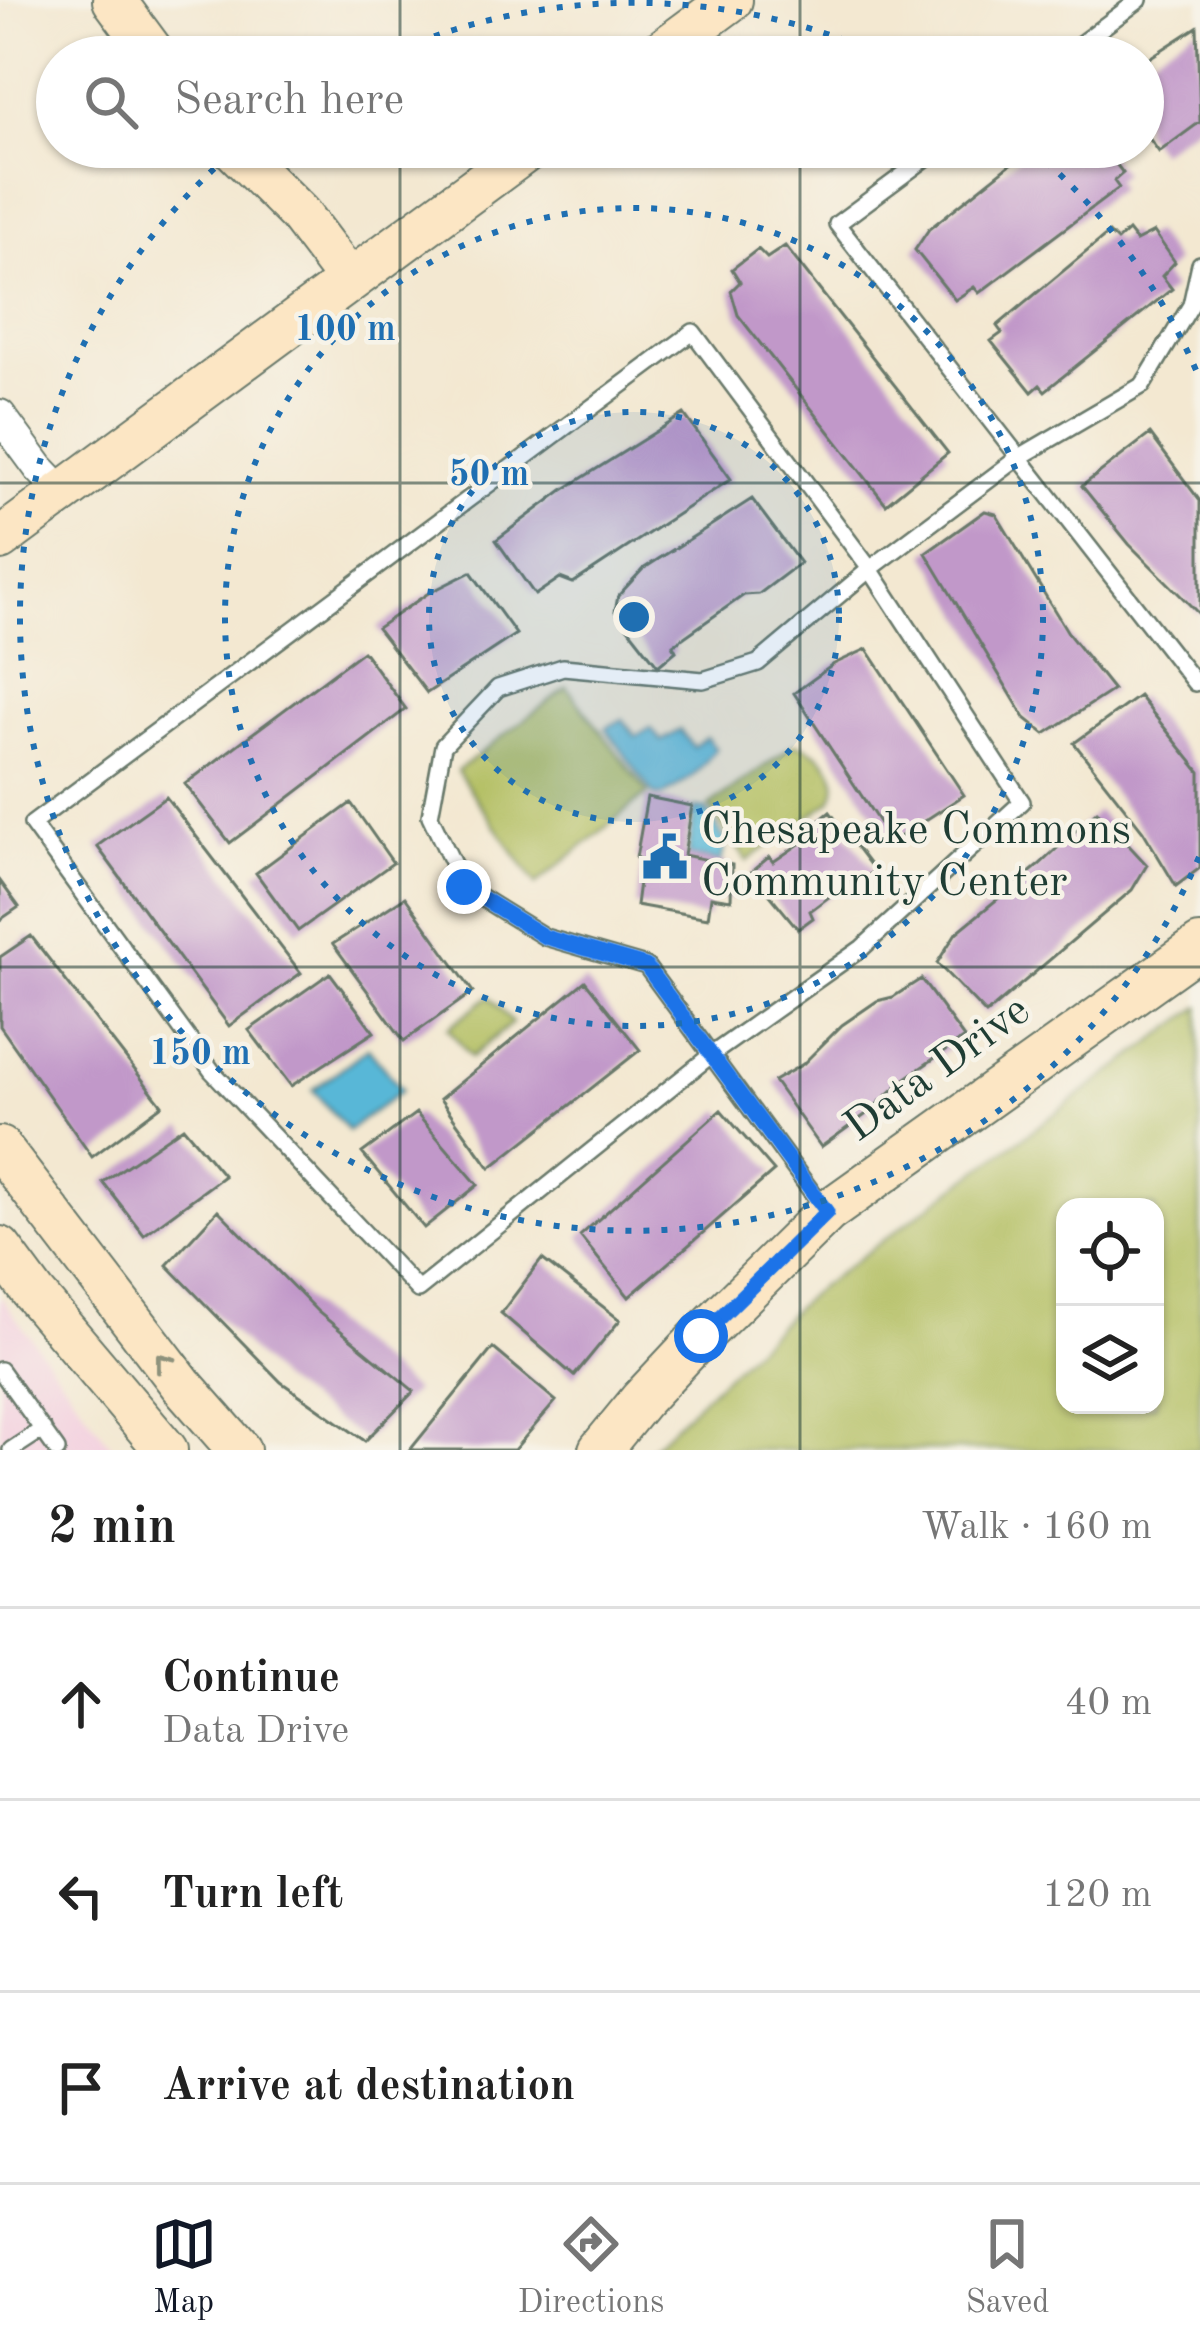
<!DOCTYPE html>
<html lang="en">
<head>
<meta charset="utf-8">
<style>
	:root { --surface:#fff; --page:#f6f6f6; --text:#222; --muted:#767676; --line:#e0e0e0; --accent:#111827 }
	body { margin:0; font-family:"Old Standard TT",serif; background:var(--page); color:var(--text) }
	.controls { position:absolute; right:36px; bottom:36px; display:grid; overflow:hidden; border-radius:24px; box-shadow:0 3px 9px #0004 }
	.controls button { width:108px; height:108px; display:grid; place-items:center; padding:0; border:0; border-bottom:3px solid var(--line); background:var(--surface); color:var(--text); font:60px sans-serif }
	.stop { position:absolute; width:36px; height:36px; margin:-27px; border:9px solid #1a73e8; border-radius:50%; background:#fff }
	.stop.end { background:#1a73e8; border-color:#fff; box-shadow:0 3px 12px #0008 }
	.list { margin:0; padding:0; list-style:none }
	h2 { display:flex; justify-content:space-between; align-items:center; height:156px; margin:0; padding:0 48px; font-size:51px }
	h2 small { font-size:39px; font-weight:400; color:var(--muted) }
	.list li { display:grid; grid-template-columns:78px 1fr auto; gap:36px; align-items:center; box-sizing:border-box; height:192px; padding:0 48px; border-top:3px solid var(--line) }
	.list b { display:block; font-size:45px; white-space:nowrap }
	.list p { margin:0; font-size:39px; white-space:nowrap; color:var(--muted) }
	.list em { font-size:39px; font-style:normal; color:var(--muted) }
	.icon { flex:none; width:66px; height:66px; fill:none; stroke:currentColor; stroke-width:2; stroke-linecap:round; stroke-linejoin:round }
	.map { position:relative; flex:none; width:1200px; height:1450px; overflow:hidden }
	.search { position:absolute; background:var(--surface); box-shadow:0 3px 9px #0004; left:36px; right:36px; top:36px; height:132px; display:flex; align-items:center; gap:30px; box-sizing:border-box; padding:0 42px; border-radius:66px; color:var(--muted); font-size:45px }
	.sheet { height:732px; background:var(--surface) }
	nav { display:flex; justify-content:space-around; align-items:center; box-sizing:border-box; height:168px; border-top:3px solid var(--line); background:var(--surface); font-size:33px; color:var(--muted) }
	nav a { display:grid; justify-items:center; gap:6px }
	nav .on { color:var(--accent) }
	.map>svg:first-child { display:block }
	.built { fill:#f3cfdf }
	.green { fill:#b1bd5f; stroke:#687d4a; stroke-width:3; fill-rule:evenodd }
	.water { fill:#59b7d7; stroke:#3c7a86; stroke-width:3 }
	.building { fill:#c198c9 }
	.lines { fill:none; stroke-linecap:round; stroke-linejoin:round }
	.lane-casing { stroke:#69796b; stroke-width:20 }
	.street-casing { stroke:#69796b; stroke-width:34 }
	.secondary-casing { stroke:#69796b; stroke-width:46 }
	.lane { stroke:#fff; stroke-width:15 }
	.street { stroke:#fff; stroke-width:30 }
	.secondary { stroke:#fce6c4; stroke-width:42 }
	.oneway { stroke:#8e927c }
	.route { stroke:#1a73e8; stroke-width:15 }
	.grid { fill:none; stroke:#1f3d34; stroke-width:3; stroke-opacity:0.55 }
	.ring { fill:none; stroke:#1f6fb2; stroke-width:6; stroke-dasharray:6 12 }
	.labels { text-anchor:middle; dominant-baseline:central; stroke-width:9; stroke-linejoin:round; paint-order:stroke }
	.poi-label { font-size:45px; fill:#1f3d34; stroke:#f7f3e8; text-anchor:start }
	.street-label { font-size:45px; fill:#1f3d34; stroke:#f7f3e8 }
	.centre { fill:#1f6fb2; stroke:#f7f3e8; stroke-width:6 }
	.ring-label { font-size:36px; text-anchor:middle; font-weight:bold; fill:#1f6fb2; stroke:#f7f3e8; stroke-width:9; stroke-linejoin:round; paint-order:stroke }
</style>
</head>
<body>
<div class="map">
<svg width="1200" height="1450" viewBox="0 0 1200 1450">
	<rect width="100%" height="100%" fill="#f7f3e8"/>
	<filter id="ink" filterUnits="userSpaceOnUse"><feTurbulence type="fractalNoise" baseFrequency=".00833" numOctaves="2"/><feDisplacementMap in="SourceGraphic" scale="24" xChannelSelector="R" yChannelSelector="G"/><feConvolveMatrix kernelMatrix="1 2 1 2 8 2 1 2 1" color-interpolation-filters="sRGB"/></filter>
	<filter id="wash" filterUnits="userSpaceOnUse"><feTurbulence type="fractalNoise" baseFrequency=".004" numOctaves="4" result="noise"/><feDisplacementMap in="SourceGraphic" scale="48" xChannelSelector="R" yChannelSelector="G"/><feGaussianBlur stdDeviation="2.7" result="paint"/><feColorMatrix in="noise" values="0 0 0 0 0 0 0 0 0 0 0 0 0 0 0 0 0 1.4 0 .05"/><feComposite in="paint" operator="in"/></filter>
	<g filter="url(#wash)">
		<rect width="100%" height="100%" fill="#f3e8d1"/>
		<path class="built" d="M0,1296L114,1450H0Z"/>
		<path class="green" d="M567,687L648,793L536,884L457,771Z
			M795,744C821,750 846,775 831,801L747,861L709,806Z
			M489,996L512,1023L471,1057L448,1028Z
			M1200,1007V1450H649L809,1295ZM1065,1207H1155V1405H1065Z"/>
		<path class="water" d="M623,719L636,737L651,728L661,741L680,730L693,747L706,737L716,749L694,775L663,796L654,795L606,728Z
			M695,808L705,809L726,841L721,862L688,856Z
			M368,1048L402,1090L348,1131L313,1090Z"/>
		<g id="blocks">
			<path class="building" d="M1197,27L1200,122L1159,152L1143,130V62Z
				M1032,147H1103L1123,173L1114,181L1119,188L979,293L974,287L955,300L915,250L929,229Z
				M1128,231L1136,241L1154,232L1175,262L1162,276L1172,289L1045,391L1040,385L1032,392L991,341L1002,333L997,326L1109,233L1117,241Z
				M785,246L948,453L886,504L738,315L731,291L740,282L732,269L758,249L767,258Z
				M684,414L731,479L573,583L560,578L535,595L496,540L563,490Z
				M1150,434L1200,501V615L1129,544L1082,486Z
				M752,499L800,563L759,594L744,595L673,645L676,651L658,666L615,611L618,596L643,569Z
				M985,511L996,514L1070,636L1113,690L1045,734L1025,718L926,553Z
				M471,572L516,634L427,693L377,628L427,594Z
				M867,649L964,795L892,842L794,693L834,664Z
				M363,651L406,709L230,843L185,784Z
				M1139,696L1200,772V868L1176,886L1143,831L1074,743Z
				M166,797L301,973L229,1026L97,846Z
				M647,797L692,806L684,855L732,865L731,900L711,897L708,918L636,905L642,860L636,858Z
				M351,803L393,863L298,931L256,873Z
				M1097,811L1147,865L1132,890L986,1014L937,963L956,933L1039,865Z
				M830,812L874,870L856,888L849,882L810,911L813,918L798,929L751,872L769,857L773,862L814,834L815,824Z
				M0,881L19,907L0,920Z
				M405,897L473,992L404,1041L333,944Z
				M31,936L162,1105L92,1157L0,1026V957Z
				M330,973L374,1032L291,1086L249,1030Z
				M921,979L964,1038L906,1078L865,1115L821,1147L774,1081L803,1064L842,1025L877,1001L893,997Z
				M585,981L640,1050L490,1168L440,1099Z
				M721,1110L774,1171L629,1297L580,1236Z
				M416,1113L478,1185L424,1228L362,1153Z
				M183,1127L224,1176L144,1235L103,1182Z
				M218,1210L318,1312L414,1391L365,1441L281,1382L167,1265Z
				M542,1259L620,1320L574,1376L501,1313Z
				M493,1348L556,1401L514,1450H410Z"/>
		</g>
	</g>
	<g filter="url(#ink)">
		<use href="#blocks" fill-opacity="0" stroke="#69796b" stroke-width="3"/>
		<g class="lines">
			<g class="lane-casing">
				<path id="lane" d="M1063,57L1139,0
					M941,147L837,224L1195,683L1200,680
					M693,332L870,569L1022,802L862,948L711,1055L418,1290L212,1071L32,824Z
					M825,1210L646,966L545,937L464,887L430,816L443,746L498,688L563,667L703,680L758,663L870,569L1018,458L1143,385L1191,305L1200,264
					M0,1370L57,1450
					M11,1450L43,1429"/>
			</g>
			<g class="street-casing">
				<path id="street" d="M0,415L39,468L64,494"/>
			</g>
			<g class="secondary-casing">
				<path id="secondary" d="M114,0L156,57
					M654,57L731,0
					M232,147L299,214L349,280
					M0,539L531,147
					M0,1148L181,1384L239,1450
					M0,1248L34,1294L166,1450
					M600,1450L641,1400L701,1336L827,1212L1200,946"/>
			</g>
			<use href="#lane" class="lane"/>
			<use href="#street" class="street"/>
			<use href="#secondary" class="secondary"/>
		</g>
		<defs><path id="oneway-chevron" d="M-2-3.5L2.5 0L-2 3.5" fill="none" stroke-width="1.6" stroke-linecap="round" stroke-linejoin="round" transform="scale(3)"/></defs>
		<use class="oneway" href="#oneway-chevron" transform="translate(163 1361) rotate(-128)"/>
	</g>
	<g class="lines" filter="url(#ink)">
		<path class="route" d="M464,887L545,937L646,966L827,1212L701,1336"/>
	</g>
	<path class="grid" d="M400,0V57M800,0V57M400,147V1450M800,147V1450M0,483H1200M0,967H1200"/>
	<circle cx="634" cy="617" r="205" fill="#1f6fb2" fill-opacity=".12"/>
	<g class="ring">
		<circle cx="634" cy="617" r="205"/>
		<circle cx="634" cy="617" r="409"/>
		<path d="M1199 857A614 614 0 1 1 235 150M384 56A614 614 0 0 1 884 56M1033 150A614 614 0 0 1 1199 377"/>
	</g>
	<defs>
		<g id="civic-bare" transform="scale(3.6)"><path d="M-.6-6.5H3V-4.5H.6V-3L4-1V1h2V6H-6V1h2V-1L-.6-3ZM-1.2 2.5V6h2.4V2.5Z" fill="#1f6fb2" stroke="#f7f3e8" stroke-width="2.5" paint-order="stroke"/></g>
	</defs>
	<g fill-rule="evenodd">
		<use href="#civic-bare" x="665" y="857"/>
	</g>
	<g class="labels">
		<g class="poi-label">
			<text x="701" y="831">Chesapeake Commons<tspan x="701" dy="52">Community Center</tspan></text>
		</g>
		<g class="street-label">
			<text transform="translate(938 1070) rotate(-36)">Data Drive</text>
		</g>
	</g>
	<circle cx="634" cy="617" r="18" class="centre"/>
	<g class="ring-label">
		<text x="345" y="340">100 m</text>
		<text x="489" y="485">50 m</text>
		<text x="200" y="1064">150 m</text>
	</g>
</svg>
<div class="controls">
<button><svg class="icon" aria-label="locate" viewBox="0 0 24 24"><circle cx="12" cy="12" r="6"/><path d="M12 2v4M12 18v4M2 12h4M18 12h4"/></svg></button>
<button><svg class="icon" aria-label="layers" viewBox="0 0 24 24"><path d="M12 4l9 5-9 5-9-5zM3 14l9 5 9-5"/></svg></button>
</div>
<div class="stop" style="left:701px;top:1336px"></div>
<div class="stop end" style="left:464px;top:887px"></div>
<div class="search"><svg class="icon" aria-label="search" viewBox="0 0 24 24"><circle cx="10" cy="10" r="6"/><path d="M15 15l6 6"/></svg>Search here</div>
</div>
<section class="sheet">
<h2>2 min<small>Walk · 160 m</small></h2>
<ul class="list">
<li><svg class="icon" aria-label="ahead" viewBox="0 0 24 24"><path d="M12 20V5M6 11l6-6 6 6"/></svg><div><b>Continue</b><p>Data Drive</p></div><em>40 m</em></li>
<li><svg class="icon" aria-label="left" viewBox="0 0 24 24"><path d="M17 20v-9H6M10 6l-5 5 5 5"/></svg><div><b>Turn left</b></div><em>120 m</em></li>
<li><svg class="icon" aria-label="arrive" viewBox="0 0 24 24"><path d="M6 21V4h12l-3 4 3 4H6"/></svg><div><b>Arrive at destination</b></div></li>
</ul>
</section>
<nav>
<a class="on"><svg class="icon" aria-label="map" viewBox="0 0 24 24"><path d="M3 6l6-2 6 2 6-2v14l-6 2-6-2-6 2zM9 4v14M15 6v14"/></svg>Map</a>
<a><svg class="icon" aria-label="directions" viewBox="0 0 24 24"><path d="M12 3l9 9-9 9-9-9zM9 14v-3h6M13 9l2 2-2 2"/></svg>Directions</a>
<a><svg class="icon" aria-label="saved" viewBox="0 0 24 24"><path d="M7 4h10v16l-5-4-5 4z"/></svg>Saved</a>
</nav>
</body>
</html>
